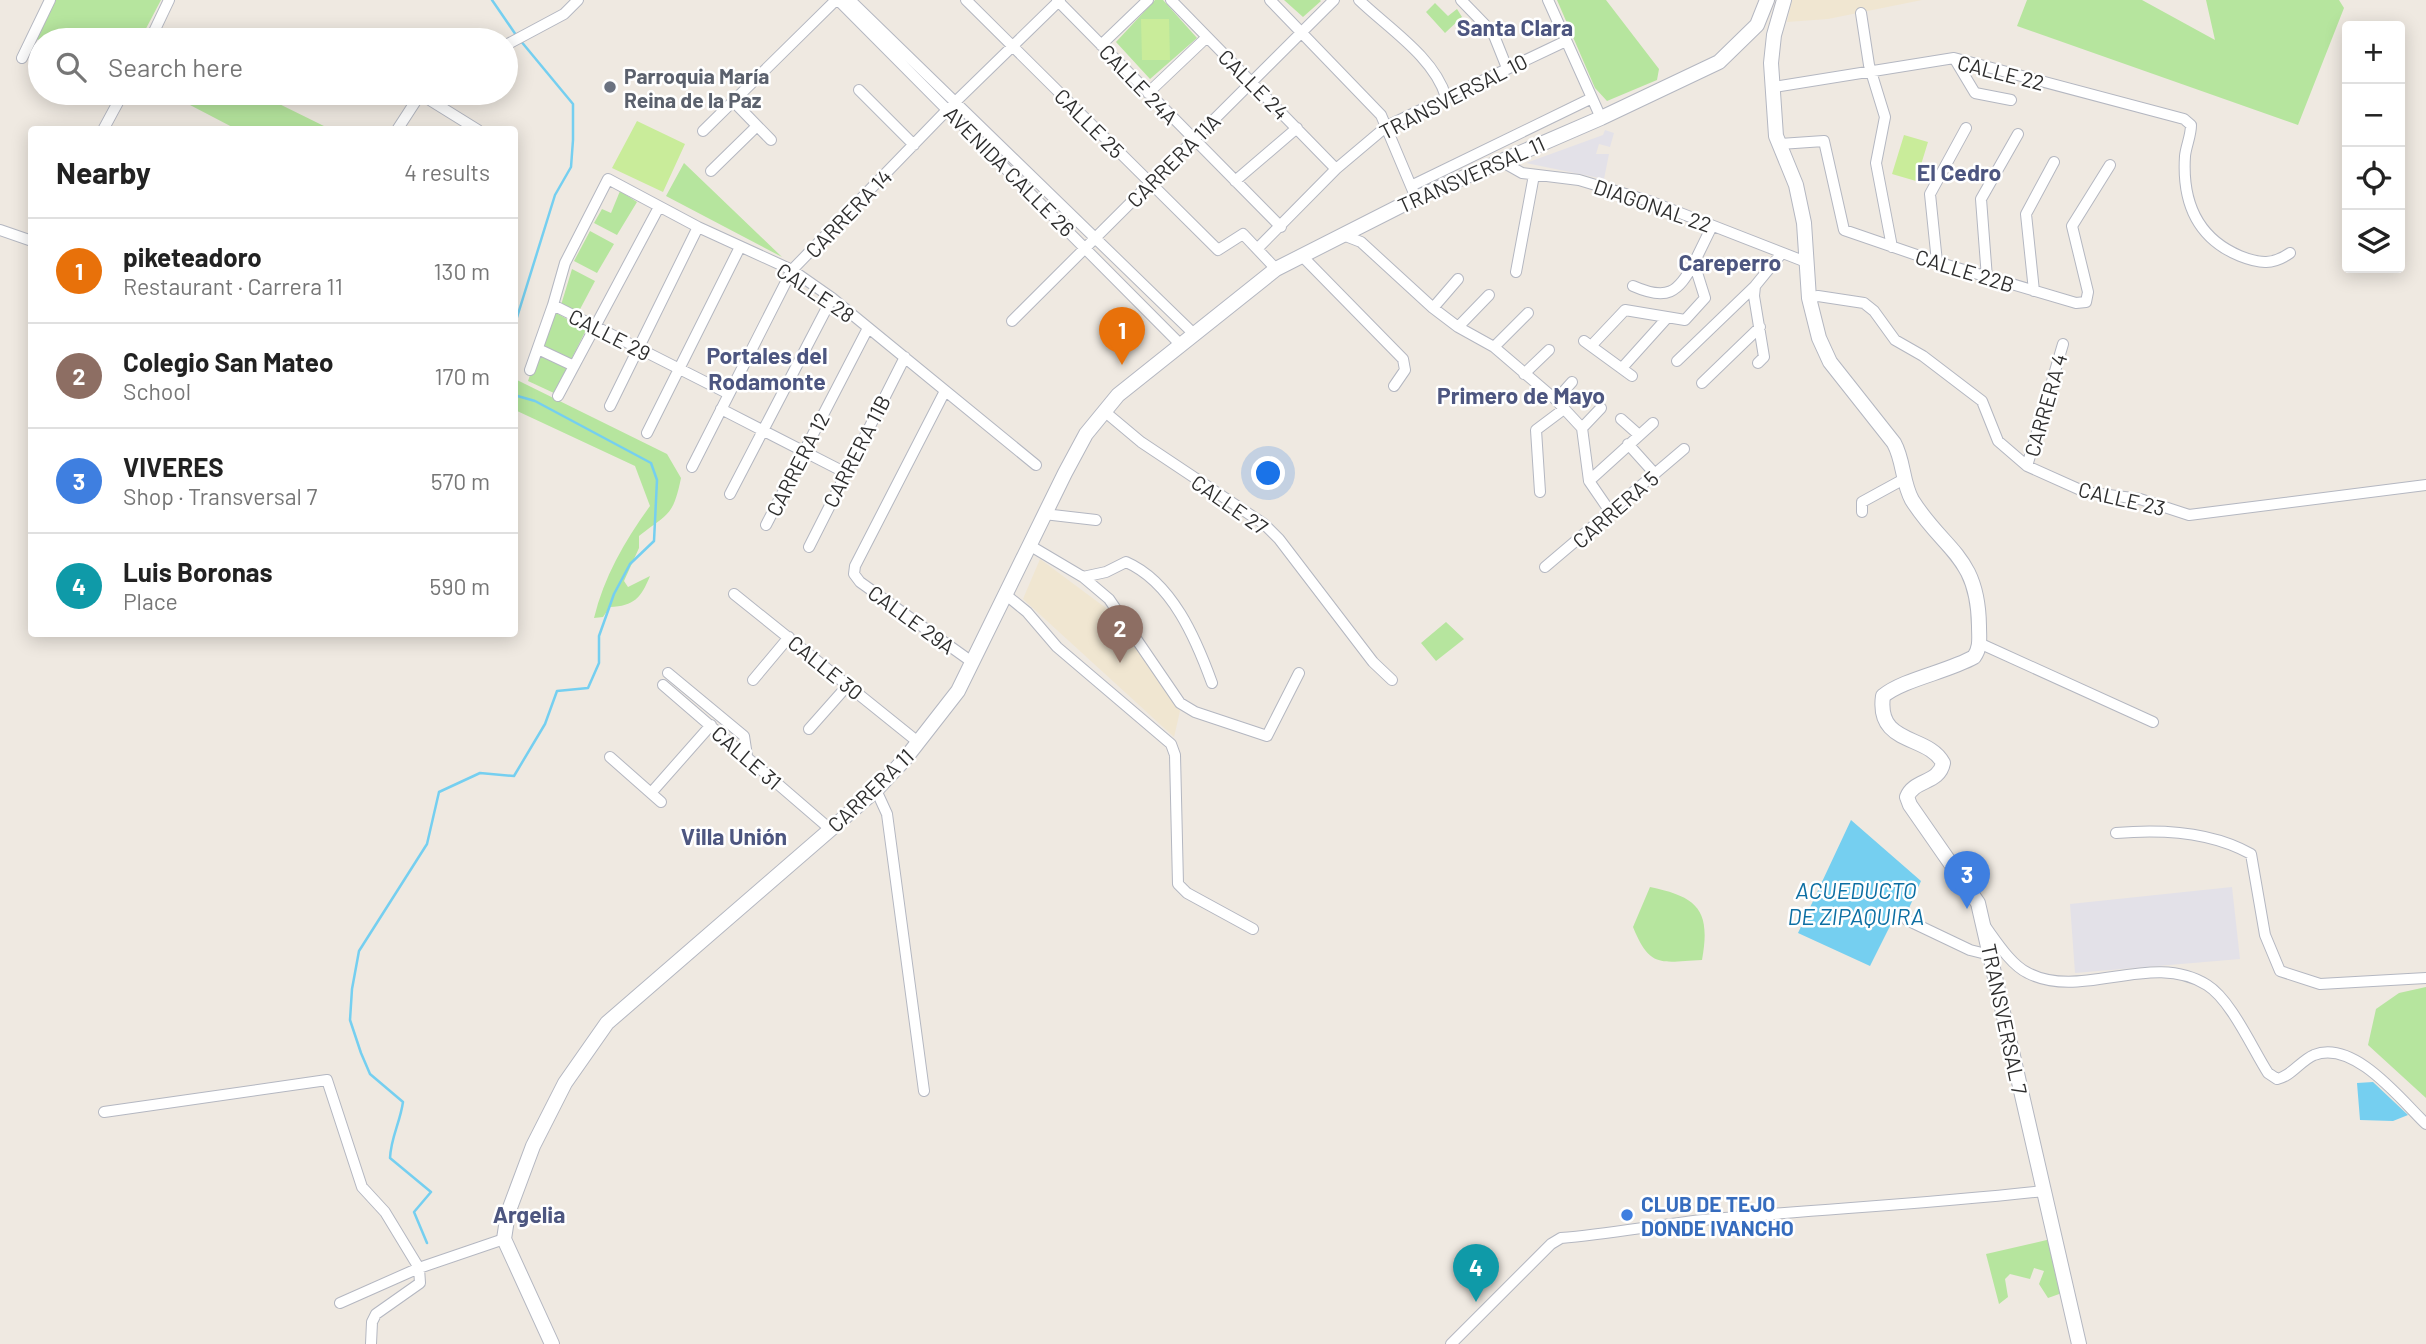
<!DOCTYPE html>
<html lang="en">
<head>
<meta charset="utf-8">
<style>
	:root { --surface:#fff; --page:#f6f6f6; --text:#222; --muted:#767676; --line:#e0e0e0; --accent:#4264fb }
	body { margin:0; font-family:Barlow,sans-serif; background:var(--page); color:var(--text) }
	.controls { position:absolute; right:21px; top:21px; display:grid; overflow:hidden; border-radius:7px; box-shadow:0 4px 18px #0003 }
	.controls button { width:63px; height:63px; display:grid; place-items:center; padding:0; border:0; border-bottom:2px solid var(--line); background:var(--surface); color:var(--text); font:35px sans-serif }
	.you { position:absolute; left:1269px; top:474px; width:24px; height:24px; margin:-18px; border:5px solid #fff; border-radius:50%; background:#1a73e8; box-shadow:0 0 0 10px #1a73e833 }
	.badge { display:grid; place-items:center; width:46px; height:46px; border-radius:50%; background:var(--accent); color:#fff; font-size:23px; font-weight:700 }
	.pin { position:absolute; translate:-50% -58px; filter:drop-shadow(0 2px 4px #0008) }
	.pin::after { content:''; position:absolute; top:37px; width:24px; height:21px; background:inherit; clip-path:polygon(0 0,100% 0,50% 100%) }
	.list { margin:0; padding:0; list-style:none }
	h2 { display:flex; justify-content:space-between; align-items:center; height:91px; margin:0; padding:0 28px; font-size:30px }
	h2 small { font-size:23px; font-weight:400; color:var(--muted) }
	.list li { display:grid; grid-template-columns:46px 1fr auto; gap:21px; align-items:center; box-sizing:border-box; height:105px; padding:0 28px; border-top:2px solid var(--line) }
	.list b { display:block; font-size:26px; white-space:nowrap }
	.list p { margin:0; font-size:23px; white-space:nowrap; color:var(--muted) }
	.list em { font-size:23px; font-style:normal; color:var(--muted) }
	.icon { flex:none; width:38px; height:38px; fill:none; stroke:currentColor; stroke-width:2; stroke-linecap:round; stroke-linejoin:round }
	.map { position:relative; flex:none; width:2426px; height:1344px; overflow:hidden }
	.search { position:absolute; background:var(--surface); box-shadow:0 4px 18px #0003; left:28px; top:28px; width:490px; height:77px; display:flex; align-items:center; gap:18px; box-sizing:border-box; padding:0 24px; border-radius:38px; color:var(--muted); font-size:26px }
	.panel { position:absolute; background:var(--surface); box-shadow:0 4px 18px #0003; left:28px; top:126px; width:490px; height:511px; border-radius:7px }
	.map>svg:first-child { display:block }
	.industrial { fill:#e3e1e8 }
	.education { fill:#f0e6d1 }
	.green { fill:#b6e59e }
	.pitch { fill:#c9ec9a }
	.water { fill:#75cff0 }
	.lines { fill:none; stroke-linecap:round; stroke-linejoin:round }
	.stream { stroke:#75cff0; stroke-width:2.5 }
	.minor-casing { stroke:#b4b7c1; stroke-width:12 }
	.tertiary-casing { stroke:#b4b7c1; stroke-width:16 }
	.minor { stroke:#fff; stroke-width:10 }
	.tertiary { stroke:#fff; stroke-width:14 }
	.worship-dot { fill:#6b7280; stroke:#fff; stroke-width:2.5 }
	.shop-dot { fill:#3f7fe0; stroke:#fff; stroke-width:2.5 }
	.labels { text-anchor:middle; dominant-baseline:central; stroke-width:5; stroke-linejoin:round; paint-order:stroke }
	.street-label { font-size:21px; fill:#2e2e2e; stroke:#fff }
	.worship-label { font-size:21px; font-weight:bold; fill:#5b616d; stroke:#fff; text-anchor:start }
	.shop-label { font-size:21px; font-weight:bold; fill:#366cbe; stroke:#fff; text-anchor:start }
	.neighbourhood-label { font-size:23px; font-weight:bold; fill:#4d5680; stroke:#fff }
	.water-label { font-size:23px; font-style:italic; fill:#0d6fa3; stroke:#fff }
</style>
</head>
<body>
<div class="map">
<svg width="2426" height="1344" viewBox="0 0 2426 1344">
	<rect width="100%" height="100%" fill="#efe9e1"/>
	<path class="industrial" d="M1605,130L1614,133L1610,147L1599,144L1596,154H1609L1604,179L1526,163L1603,135Z
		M2232,887L2240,959L2075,973L2070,904Z"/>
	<path class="education" d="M1792,0H1922L1828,19L1787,22Z
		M1040,559L1114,614L1180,711L1174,737L1023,599Z"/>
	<path class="green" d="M56,0H161L140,40L40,41L36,39Z
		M1155,0H1163L1197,38L1150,79L1116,42Z
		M1284,0H1320L1321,1L1303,17Z
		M1557,0H1606L1659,69L1657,80L1607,101L1595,88Z
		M2027,0H2142L2215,40L2206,0H2339L2344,8L2298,125L2017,26Z
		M1435,3L1448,16L1457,9L1462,17L1445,33L1426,12Z
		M167,93H257L330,129H236Z
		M684,163L782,257L666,196Z
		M620,191L637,202L617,235L594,223L602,209L611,213Z
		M590,231L614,244L597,273L574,261Z
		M572,269L595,281L578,313L561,305Z
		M553,311L586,330L571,360L540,347Z
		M538,351L570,366L556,394L528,381Z
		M517,380L667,454L681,478C673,517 668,513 639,536V548L624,581L628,587L650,576C641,598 634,606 610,607L603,617L594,618C604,577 625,540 650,506L635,466L515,410Z
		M1446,622L1464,639L1436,661L1421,643Z
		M1650,887C1698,897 1711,910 1702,960C1661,962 1650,969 1633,927Z
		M2426,987V1098L2368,1045L2376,1009L2399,993Z
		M2051,1239L2062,1293L2048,1298L2039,1284L2044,1271L2034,1268L2030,1279L2010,1274L2005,1279L2008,1297L1999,1304L1986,1254Z"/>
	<path class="pitch" d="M1141,19H1169L1170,60H1142Z
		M637,121L685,144L663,192L612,168Z
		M1904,135L1928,142L1916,181L1892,174Z"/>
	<path class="water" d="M1851,820L1921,881L1906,915L1898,910L1870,966L1798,933Z
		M2373,1082L2408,1115L2393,1121L2360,1120L2357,1083Z"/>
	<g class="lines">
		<path class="stream" d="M492,0L516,35
			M514,327L555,195L571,167L573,140V104L520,40
			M427,1243L414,1212L431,1192L390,1158C391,1137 400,1123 403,1102L370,1074L361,1053L350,1020L352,989L359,951L427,844L439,792L480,773L514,776L545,724L557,691L588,688L599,663V636L614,594L630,564L654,541L657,480L651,463L535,401L514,395"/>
		<g class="minor-casing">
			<path id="minor" d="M838,0L1180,344
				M850,0L1194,334
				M966,0L1214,246L1218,250L1243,234L1276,269
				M1057,0L1281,227
				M1171,0L1336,169
				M1270,0L1381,115L1416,198
				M1359,0C1388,28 1434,57 1446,97
				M1461,0L1493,33L1507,68
				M1548,0L1601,118
				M1861,13L1869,65L1885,117L1876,163L1892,247
				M150,40L169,0
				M506,45L564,14L578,0
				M1101,45L1148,0
				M22,58L50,0
				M1954,58L1975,93L2011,100
				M1774,87L1954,58L2184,119L2191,125C2191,136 2186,146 2185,156C2182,202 2197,238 2240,256C2260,264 2273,265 2290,253
				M859,90L914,145
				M1148,93L1207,37
				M420,94L478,130
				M733,101L771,140
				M103,130L123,93
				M397,130L421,93
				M703,131L836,0
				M1780,144L1824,141L1844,230L1937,262L2076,303L2086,302L2088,292L2072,226L2110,165
				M1499,160L1522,173L1579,180L1652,202L1806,262
				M711,171L757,126
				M1235,181L1297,128
				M1411,186L1592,98
				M0,230L32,241
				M1343,235L1361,242L1433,308L1458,327L1494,347L1556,400L1582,428L1589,481L1611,513
				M1257,249L1336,169L1387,126L1566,41
				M1302,256L1403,359L1405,370L1394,386
				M1937,262L1930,194L1966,128
				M1516,272L1534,175
				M1987,278L1981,199L2018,134
				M1633,286C1667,301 1678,293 1694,263
				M1755,286L1754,296L1764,357L1758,363
				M2034,291L2026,214L2054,162
				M1809,298L1818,296L1864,303L1874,311L1895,340L1923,356L1982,401L1998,441L2027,466L2085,492L2140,499L2189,515L2426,485
				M553,305L565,263L608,179L698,227L792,270L832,298L1036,465
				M1433,308L1458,279
				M1012,321L1334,0
				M1458,327L1489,295
				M1584,341L1632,376
				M1591,346L1625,310L1685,320L1705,298L1694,263L1712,226
				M1494,347L1528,313
				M538,349L574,366
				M1677,361L1755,286L1782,253
				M1622,368L1667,318
				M530,370L553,305L729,394
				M1524,374L1549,350
				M1702,383L1760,327
				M945,391L855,566L854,574L860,582L972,662
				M558,396L659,207
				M1556,400L1572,382
				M610,406L698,227
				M721,409L844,472
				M1104,411L1141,442L1264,524L1279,539L1373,662L1392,680
				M1621,419L1639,435
				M1582,428L1601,408
				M647,433L740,247
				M1628,444L1655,474
				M2027,466L2063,344
				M692,467L792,270L948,109L1060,0
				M1589,481L1653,423
				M1540,492L1536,430L1564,409
				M730,494L832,298
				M1862,512V502L1904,479
				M1044,514L1096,520
				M766,525L868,328
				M1029,545L1083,577L1106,572L1126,562C1172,582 1196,639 1212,683
				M809,547L905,357
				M1545,567L1684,449
				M1083,577L1109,599L1180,703L1195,712L1267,736L1299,673
				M734,594L918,742
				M1005,594L1027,612L1057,647L1171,744L1175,755L1178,884L1187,893L1253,929
				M1979,643L2153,722
				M668,673L744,736L747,756
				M753,680L789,637
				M663,685L830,829
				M809,729L848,685
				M610,757L661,802
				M876,790L887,814L924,1091
				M651,793L711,725
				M2116,833C2161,829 2212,832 2251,854L2265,935L2280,971L2320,984L2426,978
				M1907,920L1970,950L1990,955
				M1985,926C1996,941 2011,965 2028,973C2082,1001 2152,950 2207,985C2231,1000 2252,1048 2268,1073L2277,1079C2292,1076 2300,1061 2314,1055C2354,1039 2401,1100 2426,1124
				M104,1112L327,1080L362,1187L385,1212L419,1268L420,1283L376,1314L372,1322L371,1344
				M340,1303L419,1268L504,1239
				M1451,1344L1551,1244L1561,1238C1609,1234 1656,1225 1703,1220C1817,1209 1930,1204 2043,1191"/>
		</g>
		<g class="tertiary-casing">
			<path id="tertiary" d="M1784,0L1774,35L1771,63L1776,136L1796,185L1804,223L1809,298L1819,338L1830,362L1894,443C1904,461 1902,482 1912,500C1944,551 1978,555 1979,626C1979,638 1981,647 1974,657C1947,672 1904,679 1883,696C1876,746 1928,734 1943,763C1939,784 1914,779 1907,797L1910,805L1978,903L2079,1344
				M552,1344L504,1239L508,1213L533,1146L565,1083L607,1023L876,790L905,759L958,691L1065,473L1086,434L1118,395L1276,269L1416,198L1601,118L1719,62L1757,25L1767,0"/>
		</g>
		<use href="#minor" class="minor"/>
		<use href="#tertiary" class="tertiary"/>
	</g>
	<circle class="worship-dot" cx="610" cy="87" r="7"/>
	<circle class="shop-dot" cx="1627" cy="1215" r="7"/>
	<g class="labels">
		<g class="street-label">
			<text transform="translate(2001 72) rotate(14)">CALLE 22</text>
			<text transform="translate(1139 84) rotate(46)">CALLE 24A</text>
			<text transform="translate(1254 84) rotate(45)">CALLE 24</text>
			<text transform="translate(1453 96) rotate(-27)">TRANSVERSAL 10</text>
			<text transform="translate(1090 123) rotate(45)">CALLE 25</text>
			<text transform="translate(1173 160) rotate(-45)">CARRERA 11A</text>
			<text transform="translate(1010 171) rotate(45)">AVENIDA CALLE 26</text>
			<text transform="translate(1471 174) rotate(-24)">TRANSVERSAL 11</text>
			<text transform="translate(1653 205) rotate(19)">DIAGONAL 22</text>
			<text transform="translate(848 213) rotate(-46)">CARRERA 14</text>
			<text transform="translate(1965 270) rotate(17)">CALLE 22B</text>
			<text transform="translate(816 292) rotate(34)">CALLE 28</text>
			<text transform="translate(610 334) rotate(27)">CALLE 29</text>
			<text transform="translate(2045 405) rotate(-74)">CARRERA 4</text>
			<text transform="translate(856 451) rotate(-63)">CARRERA 11B</text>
			<text transform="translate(797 464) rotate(-63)">CARRERA 12</text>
			<text transform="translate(2122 498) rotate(13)">CALLE 23</text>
			<text transform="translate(1230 504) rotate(35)">CALLE 27</text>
			<text transform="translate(1615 509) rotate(-41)">CARRERA 5</text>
			<text transform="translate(912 619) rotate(36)">CALLE 29A</text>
			<text transform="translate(826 667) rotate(39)">CALLE 30</text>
			<text transform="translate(747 757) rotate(41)">CALLE 31</text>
			<text transform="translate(870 790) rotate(-44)">CARRERA 11</text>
			<text transform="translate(2005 1019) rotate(78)">TRANSVERSAL 7</text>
		</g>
		<g class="worship-label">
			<text x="624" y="75">Parroquia María<tspan x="624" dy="24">Reina de la Paz</tspan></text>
		</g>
		<g class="shop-label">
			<text x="1641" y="1203">CLUB DE TEJO<tspan x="1641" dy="24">DONDE IVANCHO</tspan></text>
		</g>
		<g class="neighbourhood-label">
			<text x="1515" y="27">Santa Clara</text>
			<text x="1959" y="172">El Cedro</text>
			<text x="1730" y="262">Careperro</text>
			<text x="767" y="355">Portales del<tspan x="767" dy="26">Rodamonte</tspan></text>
			<text x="1521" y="395">Primero de Mayo</text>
			<text x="734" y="836">Villa Unión</text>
			<text x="529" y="1214">Argelia</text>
		</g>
		<g class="water-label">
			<text x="1856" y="890">ACUEDUCTO<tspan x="1856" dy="26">DE ZIPAQUIRA</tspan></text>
		</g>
	</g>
</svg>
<div class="controls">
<button>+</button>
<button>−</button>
<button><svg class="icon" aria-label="locate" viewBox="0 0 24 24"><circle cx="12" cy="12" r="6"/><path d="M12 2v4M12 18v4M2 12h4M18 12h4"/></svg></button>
<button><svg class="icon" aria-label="layers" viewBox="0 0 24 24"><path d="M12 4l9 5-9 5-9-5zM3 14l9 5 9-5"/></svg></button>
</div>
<div class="you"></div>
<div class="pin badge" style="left:1122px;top:365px;background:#e8710a">1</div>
<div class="pin badge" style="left:1120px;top:663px;background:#8d6e63">2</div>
<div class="pin badge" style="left:1967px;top:909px;background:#3f7fe0">3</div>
<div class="pin badge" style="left:1476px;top:1302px;background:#0f9aa8">4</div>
<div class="search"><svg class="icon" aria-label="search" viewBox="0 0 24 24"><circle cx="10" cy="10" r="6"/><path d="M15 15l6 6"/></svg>Search here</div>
<section class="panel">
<h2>Nearby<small>4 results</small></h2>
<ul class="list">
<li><span class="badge" style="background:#e8710a">1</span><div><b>piketeadoro</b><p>Restaurant · Carrera 11</p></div><em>130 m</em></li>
<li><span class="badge" style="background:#8d6e63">2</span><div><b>Colegio San Mateo</b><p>School</p></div><em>170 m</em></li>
<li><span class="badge" style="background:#3f7fe0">3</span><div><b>VIVERES</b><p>Shop · Transversal 7</p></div><em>570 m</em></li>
<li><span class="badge" style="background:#0f9aa8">4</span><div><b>Luis Boronas</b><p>Place</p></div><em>590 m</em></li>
</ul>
</section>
</div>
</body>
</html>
